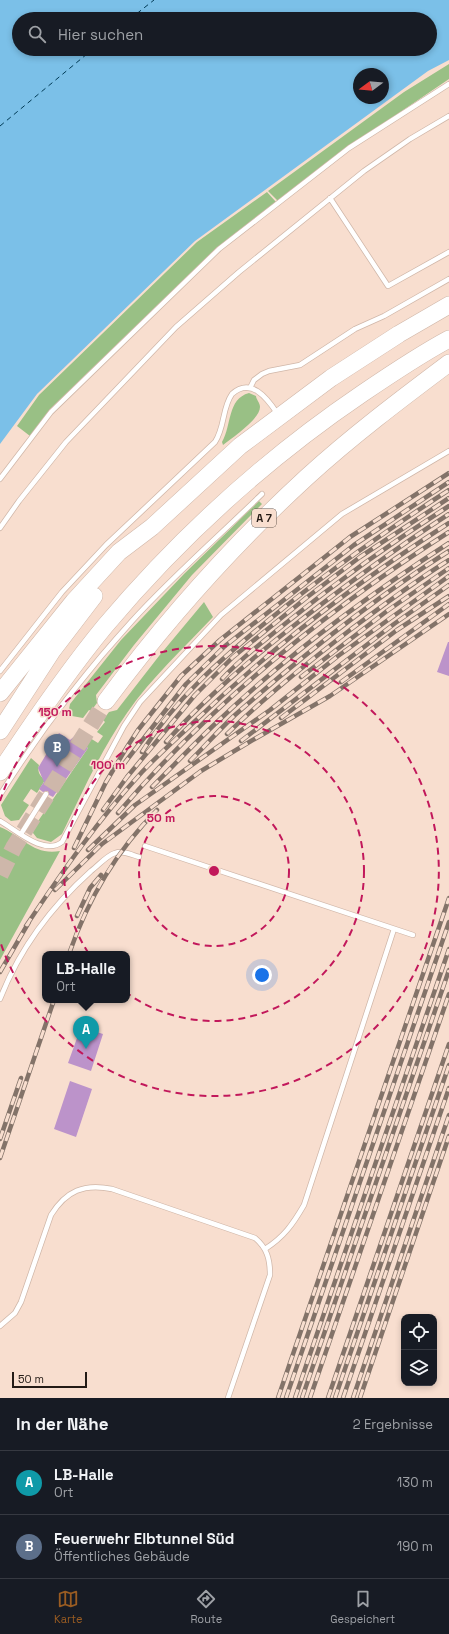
<!DOCTYPE html>
<html lang="de">
<head>
<meta charset="utf-8">
<style>
	:root { --surface:#171b24; --page:#20242c; --text:#f1f3f6; --muted:#9ea1a6; --line:#363941; --accent:#9a5c22 }
	body { margin:0; font-family:"Space Grotesk",sans-serif; background:var(--page); color:var(--text) }
	.controls { position:absolute; right:12px; bottom:12px; display:grid; overflow:hidden; border-radius:8px; box-shadow:0 2px 6px #0003 }
	.controls button { width:36px; height:36px; display:grid; place-items:center; padding:0; border:0; border-bottom:1px solid var(--line); background:var(--surface); color:var(--text); font:20px sans-serif }
	.compass { position:absolute; left:353px; top:68px; width:36px; height:36px; border-radius:50%; background:var(--surface); box-shadow:0 2px 6px #0003; rotate:254deg }
	.scale { position:absolute; left:12px; bottom:10px; width:75px; box-sizing:border-box; padding-left:4px; border:2px solid #241b16; border-top:0; font-size:11px; line-height:14px; white-space:nowrap; color:#241b16; -webkit-text-stroke:3px #f8decf; paint-order:stroke }
	.you { position:absolute; left:262px; top:975px; width:14px; height:14px; margin:-10px; border:3px solid #fff; border-radius:50%; background:#1a73e8; box-shadow:0 0 0 6px #1a73e833 }
	.badge { display:grid; place-items:center; width:26px; height:26px; border-radius:50%; background:var(--accent); color:#fff; font-size:13px; font-weight:700 }
	.pin { position:absolute; translate:-50% -33px; filter:drop-shadow(0 1px 2px #0008) }
	.pin::after { content:''; position:absolute; top:21px; width:14px; height:12px; background:inherit; clip-path:polygon(0 0,100% 0,50% 100%) }
	.popup { position:absolute; left:42px; top:951px; width:88px; height:52px; box-sizing:border-box; display:grid; place-content:center; border-radius:8px; background:var(--surface); filter:drop-shadow(0 1px 3px #0005); font-size:13px; white-space:nowrap; color:var(--muted) }
	.popup b { font-size:15px; color:var(--text) }
	.popup::after { content:''; position:absolute; left:50%; top:100%; margin-left:-8px; border:8px solid transparent; border-top-color:var(--surface) }
	.list { margin:0; padding:0; list-style:none }
	h2 { display:flex; justify-content:space-between; align-items:center; height:52px; margin:0; padding:0 16px; font-size:17px }
	h2 small { font-size:13px; font-weight:400; color:var(--muted) }
	.list li { display:grid; grid-template-columns:26px 1fr auto; gap:12px; align-items:center; box-sizing:border-box; height:64px; padding:0 16px; border-top:1px solid var(--line) }
	.list b { display:block; font-size:15px; white-space:nowrap }
	.list p { margin:0; font-size:13px; white-space:nowrap; color:var(--muted) }
	.list em { font-size:13px; font-style:normal; color:var(--muted) }
	.icon { flex:none; width:22px; height:22px; fill:none; stroke:currentColor; stroke-width:2; stroke-linecap:round; stroke-linejoin:round }
	.map { position:relative; flex:none; width:449px; height:1398px; overflow:hidden }
	.search { position:absolute; background:var(--surface); box-shadow:0 2px 6px #0003; left:12px; right:12px; top:12px; height:44px; display:flex; align-items:center; gap:10px; box-sizing:border-box; padding:0 14px; border-radius:22px; color:var(--muted); font-size:15px }
	.sheet { height:180px; background:var(--surface) }
	nav { display:flex; justify-content:space-around; align-items:center; box-sizing:border-box; height:56px; border-top:1px solid var(--line); background:var(--surface); font-size:11px; color:var(--muted) }
	nav a { display:grid; justify-items:center; gap:2px }
	nav .on { color:var(--accent) }
	.map>svg:first-child { display:block }
	.green { fill:#99c085 }
	.water { fill:#7bc0e8; fill-rule:evenodd }
	.lines { fill:none; stroke-linecap:round; stroke-linejoin:round }
	.ferry { stroke:#003a55; stroke-width:1; stroke-dasharray:5 4; stroke-linecap:butt }
	.building { fill:#bc93ca }
	.motorway-tunnel { stroke:#ceb7aa; stroke-width:17; stroke-dasharray:17 8; stroke-linecap:butt }
	.service-casing { stroke:#d0b7a9; stroke-width:6 }
	.motorway-casing { stroke:#d0b7a9; stroke-width:18 }
	.service { stroke:#fff; stroke-width:4.5 }
	.motorway { stroke:#fff; stroke-width:17 }
	.rail-casing { stroke:#837369; stroke-width:4.5 }
	.rail { stroke:#f8decf; stroke-width:3; stroke-dasharray:9; stroke-linecap:butt }
	.ring { fill:none; stroke:#c2185b; stroke-width:2; stroke-dasharray:7 5 }
	.labels { text-anchor:middle; dominant-baseline:central; stroke-width:3; stroke-linejoin:round; paint-order:stroke }
	.shield { fill:#f8decf; stroke:#64564e; stroke-width:1 }
	.shield-label { font-size:11px; font-weight:bold; fill:#241b16 }
	.centre { fill:#c2185b; stroke:#f8decf; stroke-width:2 }
	.ring-label { font-size:12px; text-anchor:middle; font-weight:bold; fill:#c2185b; stroke:#f8decf; stroke-width:3; stroke-linejoin:round; paint-order:stroke }
</style>
</head>
<body>
<div class="map">
<svg width="449" height="1398" viewBox="0 0 449 1398">
	<rect width="100%" height="100%" fill="#f8decf"/>
	<path class="green" d="M449,64V79L337,155L278,201L268,191L404,92Z
		M267,192L276,202L216,249L63,397L30,436L17,426L39,395L197,242Z
		M249,393L256,396C256,399 260,403 260,407C260,419 233,437 223,445L222,442C232,425 227,399 249,393Z
		M259,501L262,504L192,575L134,645L96,695L97,703L91,711L89,710L83,718L72,716L69,709L70,704L121,640L184,574Z
		M204,602L213,617C184,648 151,678 127,713C101,750 82,793 62,834L51,842L37,838L33,833L34,827L88,748L85,746L90,738L98,743L103,736L97,732L105,722L103,720L109,712L117,710L159,656Z
		M31,758L39,765C37,772 40,776 45,780L37,793L31,789L23,801L29,805L19,820L11,821L5,816L1,805Z
		M0,827C22,836 34,856 60,851L0,960Z"/>
	<path class="water" d="M0,0H449V60L428,71L195,241L37,394L0,444ZM19,19H430V49H19ZM359,74H383V98H359Z"/>
	<g class="lines">
		<path class="ferry" d="M130,19L154,0
			M0,126L93,49"/>
	</g>
	<path class="building" d="M448,642H449V676L437,672Z
		M59,733L70,740L77,734L80,735L85,738L87,742L85,746L88,748L53,797L49,795L48,791L43,792L39,789L44,782L38,768Z
		M81,1027L103,1034L91,1071L68,1063Z
		M70,1081L92,1089L76,1137L54,1129Z"/>
	<g class="lines">
		<path class="motorway-tunnel" d="M0,875L14,847L106,701"/>
		<g class="service-casing">
			<path id="service" d="M330,198L388,286L449,252
				M250,388L254,380L262,374L269,371L300,365L355,329L384,316L449,279
				M0,479L51,412L219,249L349,148L449,84
				M0,528L19,501L66,442L176,327L239,272L364,171L410,139L449,116
				M0,671L62,592L106,545L215,442C225,427 222,408 232,394C251,377 267,398 277,413
				M0,795C38,734 83,675 132,621C173,576 219,536 262,494
				M0,821C16,830 44,856 62,842L124,726L140,702L221,615L342,514L449,451
				M21,834L46,794
				M145,846L413,935
				M0,999C19,950 52,906 91,871C99,865 106,856 115,853C123,850 132,855 139,857
				M265,1249C284,1237 293,1224 304,1205L394,929
				M0,1326L15,1313L21,1302L51,1215C66,1191 84,1183 112,1189L255,1238C267,1248 270,1259 270,1275L228,1398"/>
		</g>
		<g class="motorway-casing">
			<path id="motorway" d="M0,693L74,601L119,552L152,527L240,446L331,378L399,334L449,305
				M106,701C166,620 233,545 307,477C352,436 401,399 449,363
				M0,731L52,651L94,596
				M0,772C33,722 67,672 105,626C180,537 267,458 363,393C391,374 419,355 449,339"/>
		</g>
		<use href="#service" class="service"/>
		<use href="#motorway" class="motorway"/>
		<g class="rail-casing">
			<path id="rail" d="M301,677L387,611L449,568
				M222,679C241,658 264,641 286,623C338,581 392,542 449,506
				M341,682L449,604
				M281,718L397,630L449,596
				M227,734C266,696 307,663 350,630C382,606 415,581 449,560
				M241,741L394,624L449,585
				M166,742C202,701 244,665 287,631C339,590 393,550 449,514
				M142,752C175,699 222,658 270,619C327,572 387,530 449,490
				M190,761C205,746 219,730 235,715C302,656 373,599 449,551
				M123,765L186,684L225,646L354,545L449,482
				M152,787C173,766 194,744 216,723C287,655 367,596 449,543
				M103,810L127,777L195,695L233,657L306,598L360,557L449,498
				M118,813C212,703 327,610 449,532
				M74,848L106,782L127,747L138,730L181,676L220,640L350,537L449,473
				M88,850L135,805L270,710L338,656L449,576
				M55,890L102,844L201,771L251,741L330,696L449,614
				M77,916L90,888L101,875
				M26,926C62,872 98,820 142,772C158,755 175,740 192,724C271,648 357,582 449,523
				M69,954C88,899 116,851 157,810
				M0,972L29,922
				M0,1139L21,1078
				M0,1158L54,1000
				M278,1398L449,898
				M286,1398L449,922
				M295,1398L449,949
				M302,1398L449,970
				M310,1398L449,994
				M328,1398L449,1044
				M335,1398L449,1065
				M343,1398L449,1088
				M353,1398L449,1115
				M360,1398L449,1136"/>
		</g>
		<use href="#rail" class="rail"/>
	</g>
	<g class="ring">
		<circle cx="214" cy="871" r="75"/>
		<circle cx="214" cy="871" r="150"/>
		<path d="M0 801A225 225 0 1 1 0 941"/>
	</g>
	<g class="labels">
		<rect class="shield" x="252" y="509" width="24" height="18" rx="3"/>
		<g class="shield-label">
			<text x="264" y="518">A 7</text>
		</g>
	</g>
	<circle cx="214" cy="871" r="6" class="centre"/>
	<g class="ring-label">
		<text x="55" y="716">150 m</text>
		<text x="108" y="769">100 m</text>
		<text x="161" y="822">50 m</text>
	</g>
</svg>
<div class="controls">
<button><svg class="icon" aria-label="locate" viewBox="0 0 24 24"><circle cx="12" cy="12" r="6"/><path d="M12 2v4M12 18v4M2 12h4M18 12h4"/></svg></button>
<button><svg class="icon" aria-label="layers" viewBox="0 0 24 24"><path d="M12 4l9 5-9 5-9-5zM3 14l9 5 9-5"/></svg></button>
</div>
<svg class="compass" viewBox="-18 -18 36 36"><path d="M0-13l5 13h-10z" fill="#e53935"/><path d="M0 13l5-13h-10z" fill="#9ea1a6"/></svg>
<div class="scale">50 m</div>
<div class="you"></div>
<div class="pin badge" style="left:86px;top:1049px;background:#0f9aa8">A</div>
<div class="popup"><b>LB-Halle</b>Ort</div>
<div class="pin badge" style="left:57px;top:767px;background:#5c6f8a">B</div>
<div class="search"><svg class="icon" aria-label="search" viewBox="0 0 24 24"><circle cx="10" cy="10" r="6"/><path d="M15 15l6 6"/></svg>Hier suchen</div>
</div>
<section class="sheet">
<h2>In der Nähe<small>2 Ergebnisse</small></h2>
<ul class="list">
<li><span class="badge" style="background:#0f9aa8">A</span><div><b>LB-Halle</b><p>Ort</p></div><em>130 m</em></li>
<li><span class="badge" style="background:#5c6f8a">B</span><div><b>Feuerwehr Elbtunnel Süd</b><p>Öffentliches Gebäude</p></div><em>190 m</em></li>
</ul>
</section>
<nav>
<a class="on"><svg class="icon" aria-label="map" viewBox="0 0 24 24"><path d="M3 6l6-2 6 2 6-2v14l-6 2-6-2-6 2zM9 4v14M15 6v14"/></svg>Karte</a>
<a><svg class="icon" aria-label="directions" viewBox="0 0 24 24"><path d="M12 3l9 9-9 9-9-9zM9 14v-3h6M13 9l2 2-2 2"/></svg>Route</a>
<a><svg class="icon" aria-label="saved" viewBox="0 0 24 24"><path d="M7 4h10v16l-5-4-5 4z"/></svg>Gespeichert</a>
</nav>
</body>
</html>
